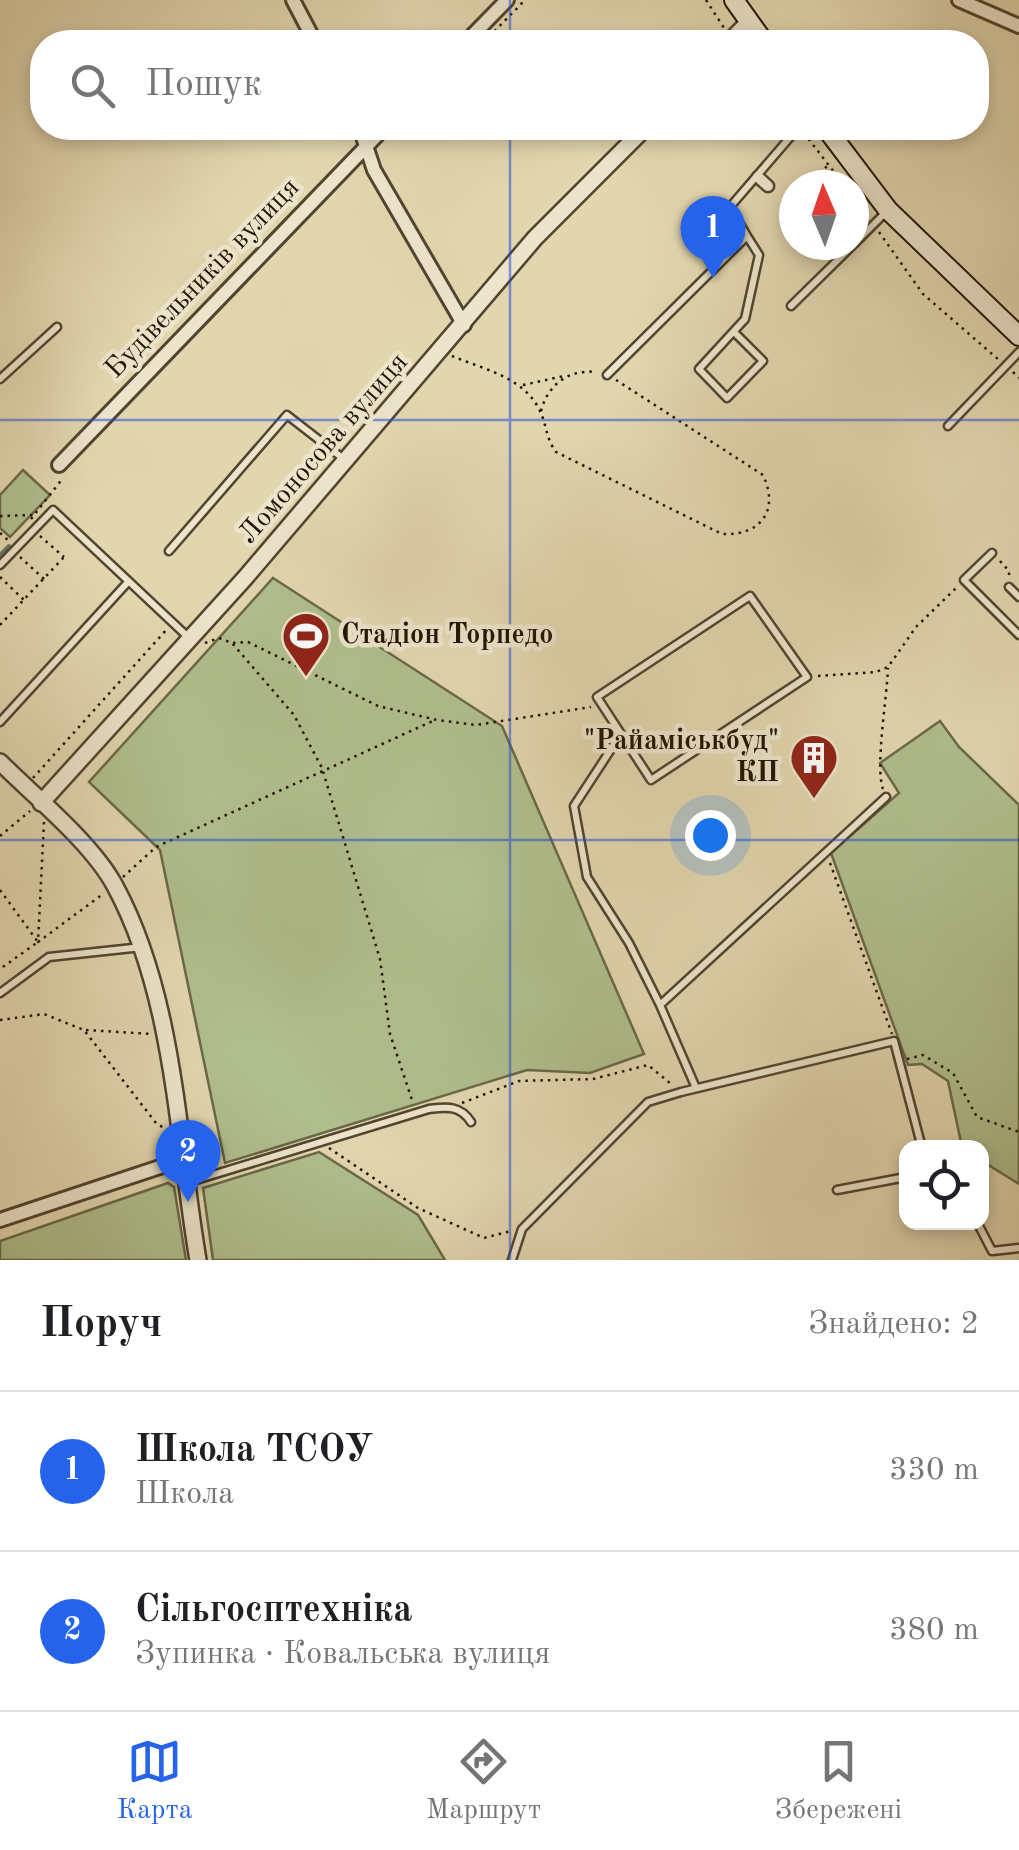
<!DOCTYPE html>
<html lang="uk">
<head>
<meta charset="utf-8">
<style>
	:root { --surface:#fff; --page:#f2f2f2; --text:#202124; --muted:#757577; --line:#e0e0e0; --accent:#2563eb }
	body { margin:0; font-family:"Old Standard TT",serif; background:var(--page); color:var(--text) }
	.controls { position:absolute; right:30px; bottom:30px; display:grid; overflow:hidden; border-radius:20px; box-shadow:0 5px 15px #0003 }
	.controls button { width:90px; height:90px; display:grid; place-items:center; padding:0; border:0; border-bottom:2px solid var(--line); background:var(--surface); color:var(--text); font:50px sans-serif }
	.compass { position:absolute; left:779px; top:170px; width:90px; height:90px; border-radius:50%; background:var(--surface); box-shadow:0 5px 15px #0003; rotate:358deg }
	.you { position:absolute; left:710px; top:835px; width:35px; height:35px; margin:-25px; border:8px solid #fff; border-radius:50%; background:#1a73e8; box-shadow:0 0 0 15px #1a73e833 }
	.badge { display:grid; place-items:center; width:65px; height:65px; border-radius:50%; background:var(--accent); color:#fff; font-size:32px; font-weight:700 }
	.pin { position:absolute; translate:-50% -82px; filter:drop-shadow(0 2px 5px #0008) }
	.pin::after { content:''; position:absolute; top:52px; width:35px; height:30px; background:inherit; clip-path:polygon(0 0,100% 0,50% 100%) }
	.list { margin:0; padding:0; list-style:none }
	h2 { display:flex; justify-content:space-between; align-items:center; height:130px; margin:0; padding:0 40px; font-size:42px }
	h2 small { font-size:32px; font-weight:400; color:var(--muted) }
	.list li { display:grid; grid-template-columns:65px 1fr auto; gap:30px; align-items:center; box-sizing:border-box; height:160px; padding:0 40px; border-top:2px solid var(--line) }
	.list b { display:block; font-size:38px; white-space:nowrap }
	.list p { margin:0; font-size:32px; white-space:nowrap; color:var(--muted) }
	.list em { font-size:32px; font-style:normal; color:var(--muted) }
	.icon { flex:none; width:55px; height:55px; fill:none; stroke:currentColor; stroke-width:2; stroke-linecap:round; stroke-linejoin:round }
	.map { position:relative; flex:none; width:1019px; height:1260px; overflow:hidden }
	.search { position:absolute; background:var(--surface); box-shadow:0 5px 15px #0003; left:30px; right:30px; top:30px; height:110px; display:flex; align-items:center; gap:25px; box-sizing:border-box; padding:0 35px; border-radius:40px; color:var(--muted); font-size:38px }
	.sheet { height:450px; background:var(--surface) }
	nav { display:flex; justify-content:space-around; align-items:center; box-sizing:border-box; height:140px; border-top:2px solid var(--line); background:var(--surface); font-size:28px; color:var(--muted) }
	nav a { display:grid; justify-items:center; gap:5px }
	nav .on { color:var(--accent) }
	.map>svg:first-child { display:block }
	.green { fill:#b0be8d; stroke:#696948; stroke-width:2.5 }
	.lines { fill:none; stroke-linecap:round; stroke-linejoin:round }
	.stream { stroke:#68766c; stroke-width:4 }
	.service-casing { stroke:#52442f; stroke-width:11 }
	.pedestrian-casing { stroke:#52442f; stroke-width:15 }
	.minor-casing { stroke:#52442f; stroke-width:18 }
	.tertiary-casing { stroke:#52442f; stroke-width:20 }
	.secondary-casing { stroke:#221404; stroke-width:22 }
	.path { stroke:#221404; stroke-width:2.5; stroke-dasharray:2.5 5; stroke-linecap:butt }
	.service { stroke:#ece4cb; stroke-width:6 }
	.pedestrian { stroke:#ece4cb; stroke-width:10 }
	.minor { stroke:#ece4cb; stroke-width:12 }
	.tertiary { stroke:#ece4cb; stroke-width:15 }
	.secondary { stroke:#ece4cb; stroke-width:18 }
	.grid { fill:none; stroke:#1d4ed8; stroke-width:2.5; stroke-opacity:0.55 }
	.labels { text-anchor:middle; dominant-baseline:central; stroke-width:9; stroke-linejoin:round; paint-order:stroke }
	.street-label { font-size:28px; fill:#221404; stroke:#ece4cb }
	.poi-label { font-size:28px; font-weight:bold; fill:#221404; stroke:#ece4cb; text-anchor:start }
</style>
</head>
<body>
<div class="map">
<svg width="1019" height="1260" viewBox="0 0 1019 1260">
	<rect width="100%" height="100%" fill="#e2d6af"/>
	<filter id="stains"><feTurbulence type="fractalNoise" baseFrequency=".002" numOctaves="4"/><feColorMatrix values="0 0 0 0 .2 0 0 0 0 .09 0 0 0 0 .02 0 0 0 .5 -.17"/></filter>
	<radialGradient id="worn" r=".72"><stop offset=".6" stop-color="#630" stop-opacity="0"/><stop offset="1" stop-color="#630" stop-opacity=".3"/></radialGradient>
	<path class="green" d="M23,470L50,495L10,537L0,528V495Z
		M273,578L502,726L644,1054L590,1073L527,1070L225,1163L160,850L89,782Z
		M940,721L959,747L1019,805V1184L982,1161V1148L962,1147L948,1081L922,1064L908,1065L831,853L899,793L880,763Z
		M319,1152L418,1215L445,1260H213L203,1188Z
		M168,1183L174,1187L186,1260H0V1241Z"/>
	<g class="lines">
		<path class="stream" d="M0,555L9,546"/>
		<g class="service-casing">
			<path id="service" d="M854,244L887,211
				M791,306L853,245
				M734,332L763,361L727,398L699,369L745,319L759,255L747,236
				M607,375L747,236L730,207L798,128
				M0,379L57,327
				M948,426L1019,352
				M169,551L287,415L345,460
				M992,553L964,580L1019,635
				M0,565L53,510L188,637
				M1009,587L1019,597
				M750,596L807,677L651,780L597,697Z
				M0,722L128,582
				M621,734L574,806L587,877L629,943L660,1005
				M0,993L49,957L142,947
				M696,1088L660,1005L886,797
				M186,1183L429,1109C447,1107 460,1105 471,1122
				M837,1190L906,1177
				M977,1222L992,1251L1019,1248
				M512,1260L522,1229L648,1102L681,1092L894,1041L922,1148"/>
		</g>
		<g class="pedestrian-casing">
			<path id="pedestrian" d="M758,177L768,186"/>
		</g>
		<g class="minor-casing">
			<path id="minor" d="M293,0L315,42
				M959,0L1019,26
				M466,42L507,0
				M360,128L374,170L464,325
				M59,465L384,128
				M0,1220L181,1160"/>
		</g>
		<g class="tertiary-casing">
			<path id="tertiary" d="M729,42L749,22
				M0,762C35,797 92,843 115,886C175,997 177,1137 198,1260
				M41,803L245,578L535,238L645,128"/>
		</g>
		<g class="secondary-casing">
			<path id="secondary" d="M734,0L764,42
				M826,128L888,210L1019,336"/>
		</g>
		<path class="path" d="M706,0L724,28
			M484,42L525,0
			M804,133L844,185
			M810,185L828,165
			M854,199L868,217
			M879,232L923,294L999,360
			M452,356C483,369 523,377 539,409C547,424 545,437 556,452L722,534C760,536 780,511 763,475L613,378
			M1013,372L1019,378
			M523,385L564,376
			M541,411C548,384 569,369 597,372
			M0,516L34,515
			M31,519L63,478
			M0,533L10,542
			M40,536L64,557
			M20,557L44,579
			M1000,561L1009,571V579
			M0,577L24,600
			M0,625L64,557
			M205,643L219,638L232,643L294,715L322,768L380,959L390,1034L413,1103
			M233,643L248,642L378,706L437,720L476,725L591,707
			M818,676L876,672L888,667L916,627L957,587
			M33,778L168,628
			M883,789C875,767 887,697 888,668
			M44,822L38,942L103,894
			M0,836L30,811
			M830,863L892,1034
			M123,877L156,847L435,720
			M0,890L38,942L0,969
			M0,1020L44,1014L84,1030L156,1123L167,1130
			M86,1030L152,1034
			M907,1059L923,1055L953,1073L977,1117L1019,1132
			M462,1103L519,1081L593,1079L648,1065L671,1084
			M329,1148L418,1208L484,1238L511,1231"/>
		<use href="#service" class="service"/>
		<use href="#pedestrian" class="pedestrian"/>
		<use href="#minor" class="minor"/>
		<use href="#tertiary" class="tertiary"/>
		<use href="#secondary" class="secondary"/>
	</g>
	<path class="grid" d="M510,0V42M510,128V1260M0,420H1019M0,840H1019"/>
	<defs>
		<g id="stadium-pin" transform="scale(2.5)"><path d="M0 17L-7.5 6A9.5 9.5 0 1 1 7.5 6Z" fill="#8f2418" stroke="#ece4cb"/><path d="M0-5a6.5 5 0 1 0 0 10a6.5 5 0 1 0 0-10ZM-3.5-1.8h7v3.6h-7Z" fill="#fff"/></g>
		<g id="building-pin" transform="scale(2.5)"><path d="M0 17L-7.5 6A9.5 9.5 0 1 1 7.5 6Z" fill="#8f2418" stroke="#ece4cb"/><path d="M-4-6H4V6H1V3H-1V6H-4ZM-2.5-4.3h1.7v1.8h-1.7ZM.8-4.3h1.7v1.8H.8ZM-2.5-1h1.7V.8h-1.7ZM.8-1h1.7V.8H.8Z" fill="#fff"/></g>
	</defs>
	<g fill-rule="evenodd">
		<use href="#stadium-pin" x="306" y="636"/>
		<use href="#building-pin" x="814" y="758"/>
	</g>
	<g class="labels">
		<g class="street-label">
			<text transform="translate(203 279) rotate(-46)">Будівельників вулиця</text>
			<text transform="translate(324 449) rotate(-49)">Ломоносова вулиця</text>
		</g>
		<g class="poi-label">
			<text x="341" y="636">Стадіон Торпедо</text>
			<text x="779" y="742" text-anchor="end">"Райаміськбуд"<tspan x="779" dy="32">КП</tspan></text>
		</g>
	</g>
	<rect width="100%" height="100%" filter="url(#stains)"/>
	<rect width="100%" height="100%" fill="url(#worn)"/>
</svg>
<div class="controls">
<button><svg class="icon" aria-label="locate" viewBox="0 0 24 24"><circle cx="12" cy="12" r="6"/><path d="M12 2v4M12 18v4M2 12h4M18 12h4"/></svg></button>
</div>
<svg class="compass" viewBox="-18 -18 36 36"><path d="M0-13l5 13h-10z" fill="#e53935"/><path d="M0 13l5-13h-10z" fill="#757577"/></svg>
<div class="you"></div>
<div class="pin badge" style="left:713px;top:278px">1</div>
<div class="pin badge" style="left:188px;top:1202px">2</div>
<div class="search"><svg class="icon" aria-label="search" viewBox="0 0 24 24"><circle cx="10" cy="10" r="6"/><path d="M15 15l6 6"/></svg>Пошук</div>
</div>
<section class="sheet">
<h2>Поруч<small>Знайдено: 2</small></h2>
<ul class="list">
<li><span class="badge">1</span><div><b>Школа ТСОУ</b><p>Школа</p></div><em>330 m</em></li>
<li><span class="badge">2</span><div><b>Сільгосптехніка</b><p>Зупинка · Ковальська вулиця</p></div><em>380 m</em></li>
</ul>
</section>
<nav>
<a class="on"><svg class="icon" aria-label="map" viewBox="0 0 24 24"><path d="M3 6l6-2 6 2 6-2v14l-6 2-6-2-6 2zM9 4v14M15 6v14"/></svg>Карта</a>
<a><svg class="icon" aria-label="directions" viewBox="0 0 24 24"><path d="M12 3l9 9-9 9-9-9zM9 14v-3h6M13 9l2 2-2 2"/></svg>Маршрут</a>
<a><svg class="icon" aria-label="saved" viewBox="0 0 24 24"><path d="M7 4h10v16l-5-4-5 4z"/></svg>Збережені</a>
</nav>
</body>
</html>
